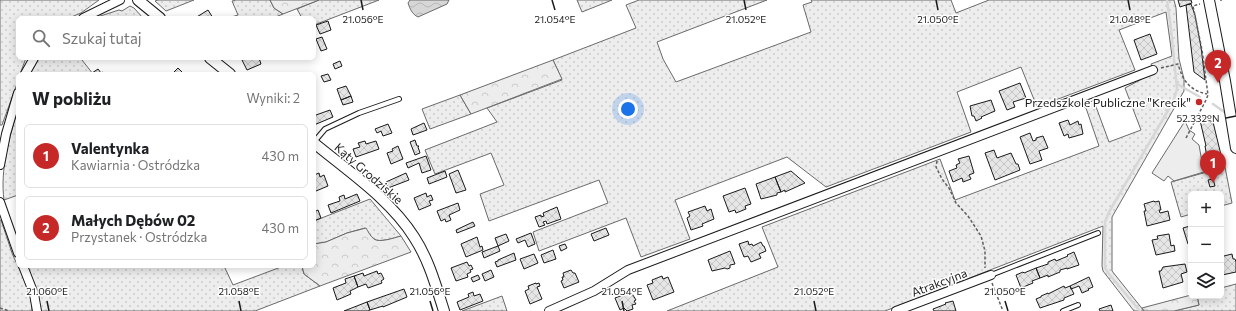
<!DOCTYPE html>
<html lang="pl">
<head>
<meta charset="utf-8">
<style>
	:root { --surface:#fff; --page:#f6f6f6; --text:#202124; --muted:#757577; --line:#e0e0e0; --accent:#c62828 }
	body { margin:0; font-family:Commissioner,sans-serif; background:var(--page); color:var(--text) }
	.controls { position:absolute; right:12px; bottom:12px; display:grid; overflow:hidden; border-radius:6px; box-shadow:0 2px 10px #0003 }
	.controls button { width:36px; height:36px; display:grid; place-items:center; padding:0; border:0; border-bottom:1px solid var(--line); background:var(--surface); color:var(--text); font:20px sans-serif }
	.you { position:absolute; left:628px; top:109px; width:14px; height:14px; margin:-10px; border:3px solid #fff; border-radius:50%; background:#1a73e8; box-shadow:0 0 0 6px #1a73e833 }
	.badge { display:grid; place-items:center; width:26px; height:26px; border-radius:50%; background:var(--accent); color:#fff; font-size:13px; font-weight:700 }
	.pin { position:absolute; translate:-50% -33px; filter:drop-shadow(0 1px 2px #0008) }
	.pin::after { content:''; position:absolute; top:21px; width:14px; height:12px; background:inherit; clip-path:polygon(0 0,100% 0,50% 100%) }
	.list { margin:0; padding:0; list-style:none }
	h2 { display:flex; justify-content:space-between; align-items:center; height:52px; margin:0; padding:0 16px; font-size:17px }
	h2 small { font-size:13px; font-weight:400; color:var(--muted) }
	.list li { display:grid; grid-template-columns:26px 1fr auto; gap:12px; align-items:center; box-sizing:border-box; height:64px; margin:0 8px 8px; padding:0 8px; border:1px solid var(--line); border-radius:6px }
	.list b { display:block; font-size:15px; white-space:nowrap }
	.list p { margin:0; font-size:13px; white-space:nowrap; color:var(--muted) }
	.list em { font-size:13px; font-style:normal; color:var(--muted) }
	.icon { flex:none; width:22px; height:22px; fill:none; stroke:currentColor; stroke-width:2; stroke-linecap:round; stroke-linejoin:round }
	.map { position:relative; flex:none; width:1236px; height:311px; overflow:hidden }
	.search { position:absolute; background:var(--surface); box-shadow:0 2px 10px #0003; left:16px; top:16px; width:300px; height:44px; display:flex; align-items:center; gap:10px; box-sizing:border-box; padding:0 14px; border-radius:6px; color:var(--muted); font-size:15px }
	.panel { position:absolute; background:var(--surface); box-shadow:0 2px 10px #0003; left:16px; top:72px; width:300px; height:196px; border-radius:6px }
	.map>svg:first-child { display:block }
	.grass { fill:url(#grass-dots); stroke:#6a6a6a }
	.forest { fill:url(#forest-crowns); stroke:#6a6a6a }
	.built { fill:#ededed; stroke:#6a6a6a }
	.water { fill:url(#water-waves); stroke:#6a6a6a }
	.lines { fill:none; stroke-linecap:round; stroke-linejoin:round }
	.stream { stroke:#d7d7d7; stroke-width:2.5 }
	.building { fill:url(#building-cross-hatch); stroke:#1a1a1a }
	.service-casing { stroke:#1a1a1a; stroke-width:6 }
	.minor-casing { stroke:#1a1a1a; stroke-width:10 }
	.tertiary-casing { stroke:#1a1a1a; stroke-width:12 }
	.path { stroke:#5f5f5f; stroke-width:1.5; stroke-dasharray:3 2; stroke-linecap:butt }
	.service { stroke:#fff; stroke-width:4 }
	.minor { stroke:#fff; stroke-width:8 }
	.tertiary { stroke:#fff; stroke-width:10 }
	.ticks { fill:none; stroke:#1a1a1a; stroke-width:1.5 }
	.poi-dot { fill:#c62828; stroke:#fff; stroke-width:1.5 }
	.labels { text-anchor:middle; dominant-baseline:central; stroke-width:3; stroke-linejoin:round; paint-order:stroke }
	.poi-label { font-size:12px; fill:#1a1a1a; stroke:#fff; text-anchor:end }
	.street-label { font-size:12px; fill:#1a1a1a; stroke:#fff }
	.ticks-label { font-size:10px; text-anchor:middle; fill:#1a1a1a; stroke:#fff; stroke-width:3; stroke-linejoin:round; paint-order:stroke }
</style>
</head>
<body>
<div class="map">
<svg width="1236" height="311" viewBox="0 0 1236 311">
	<defs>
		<pattern id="grass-dots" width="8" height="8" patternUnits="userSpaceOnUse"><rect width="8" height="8" fill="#ededed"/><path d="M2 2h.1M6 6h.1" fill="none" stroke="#cbcbcb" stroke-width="1.8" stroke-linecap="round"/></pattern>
		<pattern id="forest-crowns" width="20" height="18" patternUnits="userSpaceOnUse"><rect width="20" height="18" fill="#ededed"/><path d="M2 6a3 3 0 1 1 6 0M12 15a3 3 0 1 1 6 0" fill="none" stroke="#cbcbcb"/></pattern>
		<pattern id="water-waves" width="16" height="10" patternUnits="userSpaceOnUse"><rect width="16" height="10" fill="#d7d7d7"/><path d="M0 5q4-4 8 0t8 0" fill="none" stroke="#b8b8b8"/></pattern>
		<pattern id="building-cross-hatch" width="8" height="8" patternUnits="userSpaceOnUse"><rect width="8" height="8" fill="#e6e6e6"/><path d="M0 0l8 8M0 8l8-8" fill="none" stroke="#c5c5c5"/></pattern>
	</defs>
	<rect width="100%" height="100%" fill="#fff"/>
	<path class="grass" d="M0,0H99L81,13L69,18H18V58H26L20,74H18V81L2,125H0Z
		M158,0H194L166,11L155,1Z
		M236,0H270L274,8L283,14L273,18H228L238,15L232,1Z
		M319,0H379L314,25V18H302L297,9Z
		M577,0H612L582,12Z
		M639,0H767L657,42L663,59L676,82L811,32L803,5L812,2L811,0H951L956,13L989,0H1174L1176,8L1179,59L1184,79V91L1112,217V271L1144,311H1134L1103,271L1102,266L1103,226L885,311H667L778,267L762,227L940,159L955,200L1099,146L1086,108L1080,106L1097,99L1095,104L1109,142L1141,130L1125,88L1155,72L1151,64L1172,56L1166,12L1119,30L1135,70L1037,107L1021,67L957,92L971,132L826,187L787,157L675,200L690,239L641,257L626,218L539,251L533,232L608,203L599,180L489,221L480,194L504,185L491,153L435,174L425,150L497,122L487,108L562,80L553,60L636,28L626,5Z
		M130,6L134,8L143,18H94L119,10L122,11Z
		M39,58H83L82,60L93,74H30Z
		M460,95L471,114L430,129L422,109Z
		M18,109V195L4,200C0,170 9,138 18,109Z
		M1225,167L1232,203L1221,206V194H1191V214L1181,217L1171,182Z
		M370,199L401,236C394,238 379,243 374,239C370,236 368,231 365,228L347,233L326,242L314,244V221Z
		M0,220H1C5,231 8,242 12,253C19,271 33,290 32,311H0Z
		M32,266H224L233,285L281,267V266H302L304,274L320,286L255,311H40C40,296 33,282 28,267Z
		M1236,284V311H1174L1199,305L1197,296H1221V288Z
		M502,296L507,311H462Z"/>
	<path class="forest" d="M270,0H319L283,14L274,8Z
		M553,60L562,79L471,114L460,95Z
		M366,228C368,231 370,236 374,239C379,243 394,238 401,236L411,252L320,286L304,274L302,266H314V244L326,242L347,233Z
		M1191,295L1197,296L1199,305L1174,311H1144L1142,308Z"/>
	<path class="built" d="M1185,121L1189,130L1195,134L1192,139L1199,145L1202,162L1206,163L1207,171L1174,181L1168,176L1164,181L1152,173Z"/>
	<path class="water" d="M410,0H449L447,4L418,17C412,14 410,9 408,3Z"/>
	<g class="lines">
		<path class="stream" d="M1177,84L1200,97
			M1213,104L1227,114
			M1140,311L1109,274L1105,268V222L1109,212L1173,102L1177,89L1171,29L1167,0"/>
	</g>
	<path class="building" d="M1178,0H1191L1192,3L1180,7Z
		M1191,4L1195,15L1201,47L1205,80L1194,72L1186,5Z
		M208,10L213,18H195Z
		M328,21L331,30L320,34L316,25Z
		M1150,34L1157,54L1141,60L1134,40Z
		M322,37L327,49L321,51L316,39Z
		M246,58H259L261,64L247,70L242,60Z
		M340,61L342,66L335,69L333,64Z
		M178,68L183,73L182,74H172Z
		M98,69L101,73L103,72L105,74H93L92,73Z
		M328,74L331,80L324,82L321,76Z
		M1020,83L1026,98L1013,102L1015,107L1007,110L999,91Z
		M346,86L351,96L341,100L337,89Z
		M351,96L353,102L343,105L341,100Z
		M991,100L995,111L981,117L982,118L976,121L974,116H972L970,106Z
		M330,110L333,117L314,125V113L316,115Z
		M1199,116L1213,122L1222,159L1208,163L1205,146H1206Z
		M1068,120L1070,125L1078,121L1079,125L1081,124L1083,134L1069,138L1068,134L1064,136L1059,123Z
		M424,123L427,130L413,135L411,129Z
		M388,124L392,133L383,136L381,131L377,133L375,129Z
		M1030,133L1033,141L1036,140V138L1043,136L1048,148L1039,151L1042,160L1030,164L1020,137Z
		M415,140L417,146H419L418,147L420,153L415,155L410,142Z
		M365,141L366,144L376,141L379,149L356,157L353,149L360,147L358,143Z
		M398,146L403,159L391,164L387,153L393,151L392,149Z
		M994,150L997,158L1011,153L1016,164H1018L1020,170L995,180L985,153Z
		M426,156L431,170L422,173L419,163L408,168L406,163Z
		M969,156L974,173L969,175L971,179L963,182L962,178L953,182L949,171L957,168L956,165L960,163L958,159Z
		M458,170L466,190L456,193L449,174Z
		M445,171L447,177L429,184L427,178Z
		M791,171L805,183L785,192V190L781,192L775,177Z
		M319,173L320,177L324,175L328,186L316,191L314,186V179L315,178L314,175Z
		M406,173L409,180L388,188L386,182Z
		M775,177L781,192L777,193V195L761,199L756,184Z
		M1213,179L1215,186L1210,187L1208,180Z
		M745,188L751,204L745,206L746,209L736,213L735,210L729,212L723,196Z
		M426,193L427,197L431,195L433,200L429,201L431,205L419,210L414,198Z
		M357,194L360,201L331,213L328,205L340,201L339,197L344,195L345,199Z
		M1154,201L1155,202L1159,201L1161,210H1159L1160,213L1168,211L1170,220L1147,226L1144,211H1146L1144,204Z
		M458,203L460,210L449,215L451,220L446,222L445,219L441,221L437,211Z
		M705,206L707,211L711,209L714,219L702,224L703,226L691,230L687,218L690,216L688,212Z
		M557,207L561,219L547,224L546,221L543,222L545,225L539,227L535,217L541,215V217L544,216L543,213Z
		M318,210L321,218L314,221V212Z
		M473,222L475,226L457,233L456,230Z
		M1190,226L1191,243L1188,244L1183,228Z
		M606,228L609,235L594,241L591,234Z
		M531,233L535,244L528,247L525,240L518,243L516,239Z
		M506,234L509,241L498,246L495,238Z
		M1169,234L1171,246L1174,245L1175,251L1156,255L1152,240L1158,239L1157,236Z
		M477,237L480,247L482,246L483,250L466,257L461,244Z
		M748,241L749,245L752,244L753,246L761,242L763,246H764L766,251L759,254L761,258L751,262L748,256L744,257L739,244Z
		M565,244L567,248L561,251L559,246Z
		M498,246L500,251L484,258L482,252Z
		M553,250L556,259L544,263L541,255Z
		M730,251L735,264L730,265V268L727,269L725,268L712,271L708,260Z
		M1074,252L1079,265L1067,269V268L1060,270V272L1048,277V275L1040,278L1036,268L1048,264V262L1055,259L1056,261L1068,256L1067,255Z
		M514,253L516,260L497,267L495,262L498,261V260Z
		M534,254L538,263L524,269L520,259Z
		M1232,254L1233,259H1235L1236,262V272L1222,275L1221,256L1222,255L1224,256Z
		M467,262L469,266L471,265L473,269L470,270L471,272L467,274L468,277L456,281L451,268Z
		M1185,264L1187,272L1181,274L1183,282L1163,288L1159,271H1161L1163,267Z
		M1036,268L1040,278L1032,281L1033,283L1021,288L1016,275L1023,272L1024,273Z
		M491,270L494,277L485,281L482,274Z
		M571,270L573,273H575L579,282L564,288L561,281L563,280L562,277H564L563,273Z
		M377,271L378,274L381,273L384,279L381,281L382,283L368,288L366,284L358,287L354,276L363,273L364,276Z
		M478,275L480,279L473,282L471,278Z
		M354,276L358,287L350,291L351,294L337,300L333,288L346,283L345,279Z
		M662,276L663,279L668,277L674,292L653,300L647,285L653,283L652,280Z
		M1089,277L1093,287L1088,289L1089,290L1082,293L1079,286L1071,289L1070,286Z
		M536,283V284L539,283L540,286L537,287L542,299L530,304L525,291L529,289L528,286Z
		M1064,286L1065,288L1070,286L1074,294L1064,298V300L1040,308L1036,299L1041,297V296L1048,293V294Z
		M404,289L407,297L383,307V306L370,310L367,302Z
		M473,292L474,296L480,294L483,301L460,310L457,302L469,297L468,294Z
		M631,292L636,300L634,301L636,304L632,305L633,309L627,311L624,308L620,310L615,298Z
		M953,301L956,311H934L933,309L946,304L945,303Z
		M367,302L370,310L368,311H344Z
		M1111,305L1113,311H1100L1099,309Z"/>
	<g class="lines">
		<g class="service-casing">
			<path id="service" d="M314,142L325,129L359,113L399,99
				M991,275L1098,233
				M1063,311L1078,305"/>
		</g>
		<g class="minor-casing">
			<path id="minor" d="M83,18L120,0
				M25,74L34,58
				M0,165L6,134L18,93
				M0,202L18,253
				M23,266L34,294L37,311
				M549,311L594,291L628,270L1153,70
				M896,311L991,275"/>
		</g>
		<g class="tertiary-casing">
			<path id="tertiary" d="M138,0L160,18
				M1209,0L1225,81L1236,148
				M210,58L230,74
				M314,143C349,172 390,199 414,237C429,260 436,286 444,311"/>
		</g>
		<path class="path" d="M1221,0V1
			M1161,68L1178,64C1183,81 1189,90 1207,94
			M1186,138L1206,100L1208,95L1202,50L1193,6L1200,4
			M937,161L936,167L942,179L949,188L956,203L968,216L981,236L985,251V268
			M992,283L1003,311
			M0,308L9,311"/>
		<use href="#service" class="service"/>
		<use href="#minor" class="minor"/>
		<use href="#tertiary" class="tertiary"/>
	</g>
	<path class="ticks" d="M361,0L363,10M552,0L555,10M744,0L746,10M936,0L938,10M1128,0L1130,10M1226,118L1236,116M47,301L49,311M239,301L241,311M430,301L433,311M622,301L624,311M814,301L816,311M1005,301L1008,311"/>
	<circle class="poi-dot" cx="1199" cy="102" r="4"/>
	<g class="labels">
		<g class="poi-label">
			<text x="1191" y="102">Przedszkole Publiczne "Krecik"</text>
		</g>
		<g class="street-label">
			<text transform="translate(369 173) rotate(41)">Kąty Grodziskie</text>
			<text transform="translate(939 282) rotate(-21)">Atrakcyjna</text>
		</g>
	</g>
	<g class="ticks-label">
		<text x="363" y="23">21.056°E</text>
		<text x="555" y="23">21.054°E</text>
		<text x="746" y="23">21.052°E</text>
		<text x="938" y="23">21.050°E</text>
		<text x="1130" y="23">21.048°E</text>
		<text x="1198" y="122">52.332°N</text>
		<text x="47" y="295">21.060°E</text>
		<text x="239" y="295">21.058°E</text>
		<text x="430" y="295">21.056°E</text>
		<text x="622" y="295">21.054°E</text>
		<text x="814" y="295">21.052°E</text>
		<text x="1005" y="295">21.050°E</text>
	</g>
</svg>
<div class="controls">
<button>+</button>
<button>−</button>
<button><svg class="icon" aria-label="layers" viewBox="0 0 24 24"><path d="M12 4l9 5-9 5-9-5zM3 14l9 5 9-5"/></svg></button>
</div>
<div class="you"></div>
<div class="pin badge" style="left:1213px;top:183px">1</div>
<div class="pin badge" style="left:1218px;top:83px">2</div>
<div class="search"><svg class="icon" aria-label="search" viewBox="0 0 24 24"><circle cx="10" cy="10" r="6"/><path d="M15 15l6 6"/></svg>Szukaj tutaj</div>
<section class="panel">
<h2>W pobliżu<small>Wyniki: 2</small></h2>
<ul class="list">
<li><span class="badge">1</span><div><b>Valentynka</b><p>Kawiarnia · Ostródzka</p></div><em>430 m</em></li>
<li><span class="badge">2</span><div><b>Małych Dębów 02</b><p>Przystanek · Ostródzka</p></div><em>430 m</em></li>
</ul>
</section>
</div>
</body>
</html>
